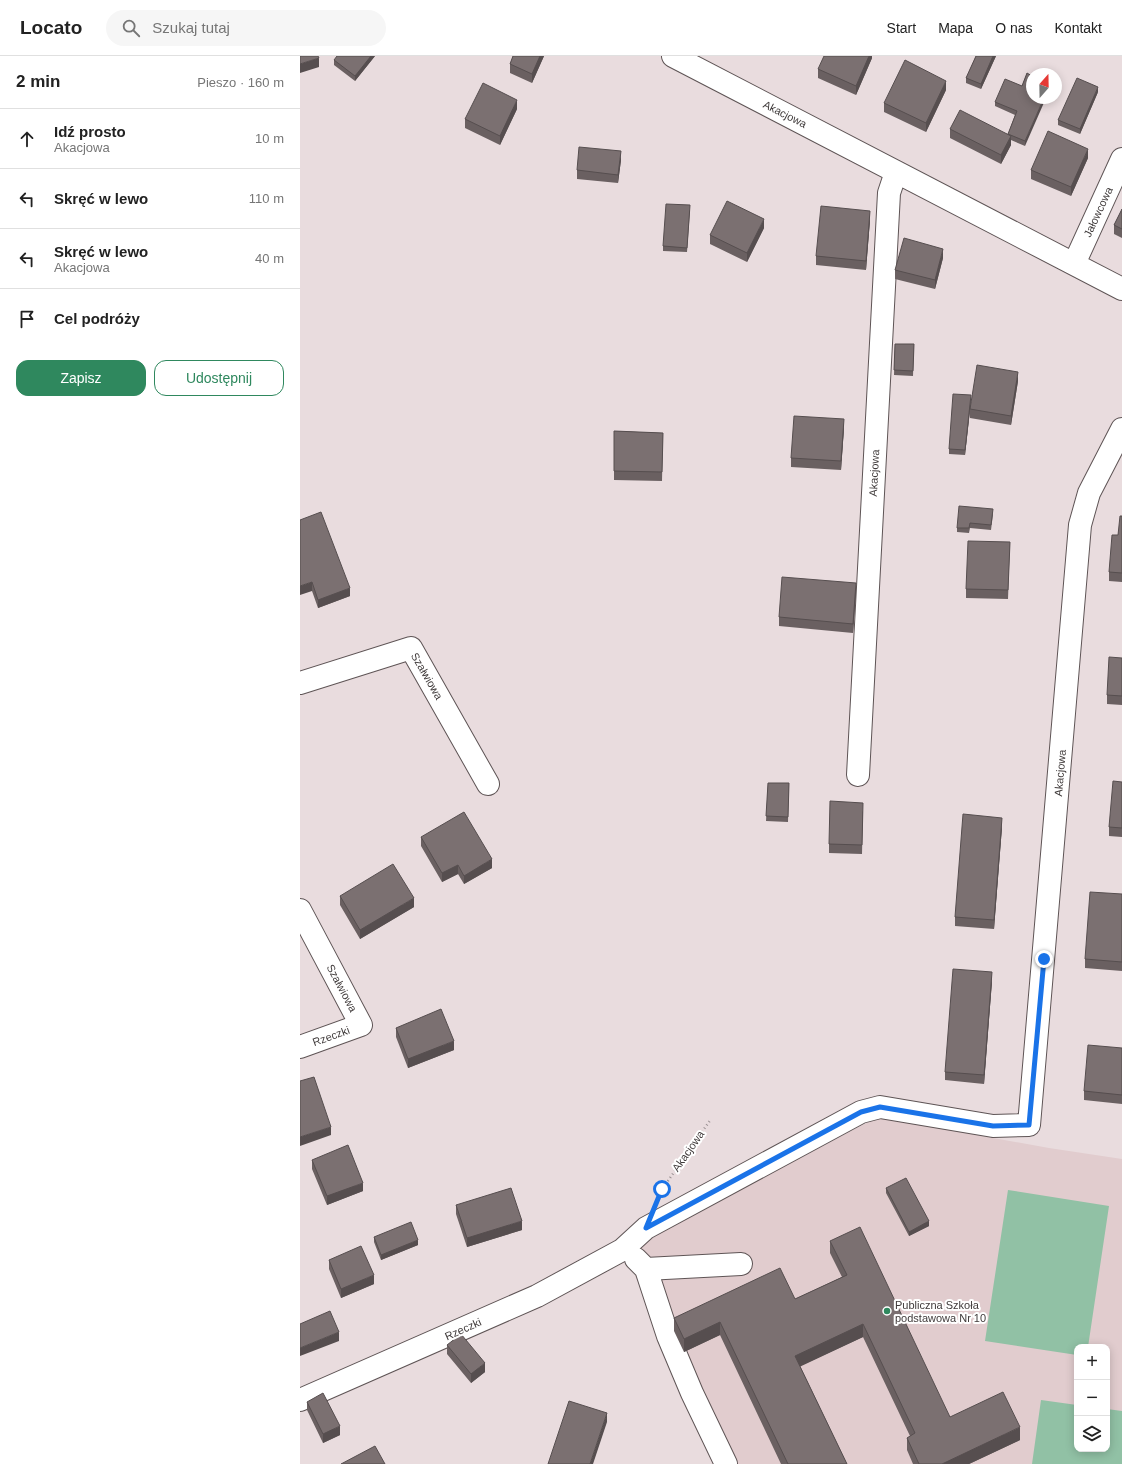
<!DOCTYPE html>
<html lang="pl">
<head>
<meta charset="utf-8">
<style>
	:root { --surface:#fff; --page:#f6f6f6; --text:#222; --muted:#767676; --line:#e0e0e0; --accent:#2f885e }
	body { margin:0; font-family:Helvetica,sans-serif; background:var(--page); color:var(--text) }
	.controls { position:absolute; right:12px; bottom:12px; display:grid; overflow:hidden; border-radius:8px; box-shadow:0 2px 10px #0003 }
	.controls button { width:36px; height:36px; display:grid; place-items:center; padding:0; border:0; border-bottom:1px solid var(--line); background:var(--surface); color:var(--text); font:20px sans-serif }
	.compass { position:absolute; left:726px; top:12px; width:36px; height:36px; border-radius:50%; background:var(--surface); box-shadow:0 2px 10px #0003; rotate:20deg }
	.stop { position:absolute; width:12px; height:12px; margin:-9px; border:3px solid #1a73e8; border-radius:50%; background:#fff }
	.stop.end { background:#1a73e8; border-color:#fff; box-shadow:0 1px 4px #0008 }
	.list { margin:0; padding:0; list-style:none }
	h2 { display:flex; justify-content:space-between; align-items:center; height:52px; margin:0; padding:0 16px; font-size:17px }
	h2 small { font-size:13px; font-weight:400; color:var(--muted) }
	.list li { display:grid; grid-template-columns:26px 1fr auto; gap:12px; align-items:center; box-sizing:border-box; height:60px; padding:0 16px; border-top:1px solid var(--line) }
	.list b { display:block; font-size:15px; white-space:nowrap }
	.list p { margin:0; font-size:13px; white-space:nowrap; color:var(--muted) }
	.list em { font-size:13px; font-style:normal; color:var(--muted) }
	.actions { display:flex; gap:8px; padding:12px 16px }
	.actions a { flex:1; padding:9px 0; border:1px solid var(--accent); border-radius:12px; text-align:center; font-size:14px; color:var(--accent) }
	.actions .main { background:var(--accent); color:#fff }
	.icon { flex:none; width:22px; height:22px; fill:none; stroke:currentColor; stroke-width:2; stroke-linecap:round; stroke-linejoin:round }
	.map { position:relative; flex:none; width:822px; height:1408px; overflow:hidden }
	header { display:flex; align-items:center; gap:24px; box-sizing:border-box; height:56px; padding:0 20px; background:var(--surface); border-bottom:1px solid var(--line) }
	header strong { font-size:19px }
	nav { display:flex; gap:22px; margin-inline-start:auto; font-size:14px }
	.search { width:280px; height:36px; background:var(--page); display:flex; align-items:center; gap:10px; box-sizing:border-box; padding:0 14px; border-radius:22px; color:var(--muted); font-size:15px }
	main { display:flex }
	aside { flex:1; background:var(--surface) }
	.map>svg:first-child { display:block }
	.built { fill:#e1ccce; fill-rule:evenodd }
	.green { fill:#91c1a5 }
	.lines { fill:none; stroke-linecap:round; stroke-linejoin:round }
	.minor-casing { stroke:#5e5455; stroke-width:24 }
	.path { stroke:#998f91; stroke-width:2.5; stroke-dasharray:1 3; stroke-linecap:butt }
	.minor { stroke:#fff; stroke-width:22 }
	.wall { fill:#6a6061 }
	.shaded-wall { fill:#564e4f }
	.building { fill:#7b7071; stroke:#564e4f }
	.route { stroke:#1a73e8; stroke-width:5 }
	.poi-dot { fill:#2f885e; stroke:#fff; stroke-width:1.5 }
	.labels { text-anchor:middle; dominant-baseline:central; stroke-width:4; stroke-linejoin:round; paint-order:stroke }
	.street-label { font-size:11px; fill:#403b3b; stroke:#fff }
	.poi-label { font-size:11px; fill:#403b3b; stroke:#fff; text-anchor:start }
</style>
</head>
<body>
<header>
<strong>Locato</strong>
<div class="search"><svg class="icon" aria-label="search" viewBox="0 0 24 24"><circle cx="10" cy="10" r="6"/><path d="M15 15l6 6"/></svg>Szukaj tutaj</div>
<nav><a>Start</a><a>Mapa</a><a>O nas</a><a>Kontakt</a></nav>
</header>
<main>
<aside>
<h2>2 min<small>Pieszo · 160 m</small></h2>
<ul class="list">
<li><svg class="icon" aria-label="ahead" viewBox="0 0 24 24"><path d="M12 20V5M6 11l6-6 6 6"/></svg><div><b>Idź prosto</b><p>Akacjowa</p></div><em>10 m</em></li>
<li><svg class="icon" aria-label="left" viewBox="0 0 24 24"><path d="M17 20v-9H6M10 6l-5 5 5 5"/></svg><div><b>Skręć w lewo</b></div><em>110 m</em></li>
<li><svg class="icon" aria-label="left" viewBox="0 0 24 24"><path d="M17 20v-9H6M10 6l-5 5 5 5"/></svg><div><b>Skręć w lewo</b><p>Akacjowa</p></div><em>40 m</em></li>
<li><svg class="icon" aria-label="arrive" viewBox="0 0 24 24"><path d="M6 21V4h12l-3 4 3 4H6"/></svg><div><b>Cel podróży</b></div></li>
</ul>
<div class="actions"><a class="main">Zapisz</a><a>Udostępnij</a></div>
</aside>
<div class="map">
<svg width="822" height="1408" viewBox="0 0 822 1408">
	<rect width="100%" height="100%" fill="#e9dcde"/>
	<path class="built" d="M578,1061L749,1092L822,1103V1408H425L335,1220L336,1202L348,1181ZM777,1291H807V1393H777Z"/>
	<path class="green" d="M708,1134L809,1150L788,1291H777V1299L685,1285Z
		M741,1344L777,1349V1393H807V1353L822,1355V1408H732Z"/>
	<g class="lines">
		<g class="minor-casing">
			<path id="minor" d="M373,0L822,233
				M774,208L822,103
				M0,627L111,592L188,728
				M558,719L589,137L596,116
				M0,854L61,969L0,991
				M336,1203L346,1213L441,1208
				M346,1213L368,1280L392,1337L426,1408
				M0,1344L237,1240L322,1194L346,1172L561,1056L580,1051L693,1070L729,1069L780,469L789,437L822,373"/>
		</g>
		<path class="path" d="M361,1135L411,1063"/>
		<use href="#minor" class="minor"/>
	</g>
	<path class="wall" d="M75,0L55,25L34,9V4Z
		M213,0H244L232,27L210,17V8Z
		M572,0V2L556,39L518,22V13Z
		M676,0H696L681,33L666,27V22Z
		M727,17L725,90L711,84V89L701,108L650,82V73L708,78L715,59L695,50V46L722,30Z
		M646,34L626,76L584,56V47Z
		M798,36L780,78L758,69V64Z
		M217,53L200,89L165,72V63Z
		M788,102L771,140L731,123V114Z
		M321,104L318,127L277,123V114Z
		M822,153V182L814,178V169Z
		M390,154L387,196L363,195V190Z
		M570,164L566,214L516,209V200Z
		M464,172L447,206L410,188V179Z
		M643,202L635,233L595,223V214Z
		M595,288H614L613,320L594,319Z
		M718,325L711,369L670,362V355L665,399L649,398V393L671,344L670,350Z
		M544,372L541,414L491,411V402Z
		M314,375L363,377L362,425L314,424Z
		M693,458L691,474L670,472L669,477L657,476V472Z
		M822,460V526L809,525V516L818,479Z
		M0,464L50,540L18,552L12,535Z
		M710,486L708,543L666,542V533Z
		M556,536L553,577L479,570V561Z
		M822,602V649L807,648V639Z
		M822,726V781L809,780V771Z
		M468,727H489L488,766L466,765Z
		M563,755L562,798L529,797V788Z
		M702,771L694,873L655,870V861Z
		M121,781L192,812L164,828L158,818L142,826L121,790Z
		M822,838V915L785,912V903Z
		M40,840L114,851L60,883L40,849Z
		M692,925L684,1028L645,1024V1016Z
		M96,972L154,994L108,1012L96,981Z
		M822,992V1048L784,1044V1035Z
		M12,1104L63,1135L27,1149L12,1113Z
		M586,1132L629,1170L609,1180L586,1137Z
		M156,1149L222,1174L167,1191L156,1158Z
		M74,1181L118,1189L81,1204L74,1186Z
		M530,1185L650,1361L720,1384L669,1408H613L607,1394V1382L610,1380L563,1281L500,1310L547,1408H481L420,1279L384,1296L374,1275V1262L495,1243L542,1221L530,1197Z
		M29,1204L74,1228L41,1242L29,1213Z
		M147,1289L185,1316L171,1327L147,1298Z
		M7,1346L40,1379L23,1387L7,1354Z"/>
	<path class="shaded-wall" d="M71,0H75L55,25V20Z
		M240,0H244L232,27V18Z
		M569,0H572V2L556,39V30Z
		M693,0H696L681,33V28Z
		M19,2V11L0,17V8Z
		M646,25V34L626,76V67Z
		M798,31V36L780,78V73Z
		M744,42H746L725,90V85Z
		M217,44V53L200,89V80Z
		M711,80V89L701,108V99Z
		M788,93V102L771,140V131Z
		M321,95V104L318,127V119Z
		M570,155V164L566,214V205Z
		M464,163V172L447,206V197Z
		M643,193V202L635,233V224Z
		M718,316V325L711,369V360Z
		M671,339V344L665,399V394Z
		M544,363V372L541,414V405Z
		M12,526V535L0,539V530Z
		M556,527V536L553,577V568Z
		M50,532V540L18,552V544Z
		M702,762V771L694,873V864Z
		M192,803V812L164,828V820Z
		M158,809V818L142,826V817Z
		M114,842V851L60,883V874Z
		M692,916V925L684,1028V1019Z
		M154,985V994L108,1012V1003Z
		M31,1071V1079L0,1090V1081Z
		M63,1127V1135L27,1149V1140Z
		M222,1165V1174L167,1191V1182Z
		M629,1165V1170L609,1180V1176Z
		M118,1184V1189L81,1204V1199Z
		M74,1219V1228L41,1242V1233Z
		M420,1266V1279L384,1296V1283Z
		M563,1268V1281L495,1313V1300Z
		M39,1276V1285L0,1300V1292Z
		M185,1307V1316L171,1327V1318Z
		M307,1357V1366L293,1408H290Z
		M40,1370V1379L23,1387V1378Z
		M720,1371V1384L669,1408H642Z"/>
	<path class="building" d="M0,0H18L19,2L0,8Z
		M37,0H71L55,20L34,4Z
		M213,0H240L232,18L210,8Z
		M524,0H569L556,30L518,13Z
		M676,0H693L681,28L666,22Z
		M605,4L646,25L626,67L584,47Z
		M727,17L732,20V42H744L725,85L708,78L717,55L695,46L705,23L722,30Z
		M777,22L798,31L780,73L758,64Z
		M183,27L217,44L200,80L165,63Z
		M660,54L711,80L701,99L650,73Z
		M748,75L788,93L771,131L731,114Z
		M279,91L321,95L318,119L277,114Z
		M427,145L464,163L447,197L410,179Z
		M366,148L390,149L387,192L363,190Z
		M521,150L570,155L566,205L516,200Z
		M822,153V173L814,169Z
		M604,182L643,193L635,224L595,214Z
		M595,288H614L613,315L594,314Z
		M677,309L718,316L711,360L670,353Z
		M653,338L671,339L665,394L649,393Z
		M494,360L544,363L541,405L491,402Z
		M314,375L363,377L362,416L314,415Z
		M659,450L693,453L691,469L670,467L669,472H657Z
		M21,456L50,532L18,544L12,526L0,530V464Z
		M820,460H822V517L809,516L812,479H818Z
		M668,485L710,486L708,534L666,533Z
		M482,521L556,527L553,568L479,561Z
		M809,601L822,602V640L807,639Z
		M813,725L822,726V772L809,771Z
		M468,727H489L488,761L466,760Z
		M530,745L563,747L562,789L529,788Z
		M164,756L192,803L164,820L158,809L142,817L121,781Z
		M663,758L702,762L694,864L655,861Z
		M93,808L114,842L60,874L40,840Z
		M790,836L822,838V906L785,903Z
		M653,913L692,916L684,1019L645,1016Z
		M141,953L154,985L108,1003L96,972Z
		M788,989L822,992V1039L784,1035Z
		M14,1021L31,1071L0,1081V1025Z
		M48,1089L63,1127L27,1140L12,1104Z
		M606,1122L629,1165L609,1176L586,1132Z
		M211,1132L222,1165L167,1182L156,1149Z
		M111,1166L118,1184L81,1199L74,1181Z
		M560,1171L650,1361L703,1336L720,1371L642,1408H619L607,1382L615,1377L563,1268L495,1300L547,1408H488L420,1266L384,1283L374,1262L480,1212L495,1243L547,1219L530,1185Z
		M61,1190L74,1219L41,1233L29,1204Z
		M30,1255L39,1276L0,1292V1268Z
		M161,1278L185,1307L171,1318L147,1289Z
		M23,1337L40,1370L23,1378L7,1346Z
		M269,1345L307,1357L290,1408H248Z
		M75,1390L85,1408H41Z"/>
	<g class="lines">
		<path class="route" d="M362,1133L346,1172L561,1056L580,1051L693,1070L729,1069L744,903"/>
	</g>
	<circle class="poi-dot" cx="587" cy="1255" r="4"/>
	<g class="labels">
		<g class="street-label">
			<text transform="translate(485 58) rotate(27)">Akacjowa</text>
			<text transform="translate(798 156) rotate(-65)">Jałowcowa</text>
			<text transform="translate(574 417) rotate(-87)">Akacjowa</text>
			<text transform="translate(127 620) rotate(60)">Szałwiowa</text>
			<text transform="translate(760 717) rotate(-85)">Akacjowa</text>
			<text transform="translate(42 932) rotate(62)">Szałwiowa</text>
			<text transform="translate(31 980) rotate(-20)">Rzeczki</text>
			<text transform="translate(388 1095) rotate(-55)">Akacjowa</text>
			<text transform="translate(163 1273) rotate(-24)">Rzeczki</text>
		</g>
		<g class="poi-label">
			<text x="595" y="1249">Publiczna Szkoła<tspan x="595" dy="13">podstawowa Nr 10</tspan></text>
		</g>
	</g>
</svg>
<div class="controls">
<button>+</button>
<button>−</button>
<button><svg class="icon" aria-label="layers" viewBox="0 0 24 24"><path d="M12 4l9 5-9 5-9-5zM3 14l9 5 9-5"/></svg></button>
</div>
<svg class="compass" viewBox="-18 -18 36 36"><path d="M0-13l5 13h-10z" fill="#e53935"/><path d="M0 13l5-13h-10z" fill="#767676"/></svg>
<div class="stop" style="left:362px;top:1133px"></div>
<div class="stop end" style="left:744px;top:903px"></div>
</div>
</main>
</body>
</html>
